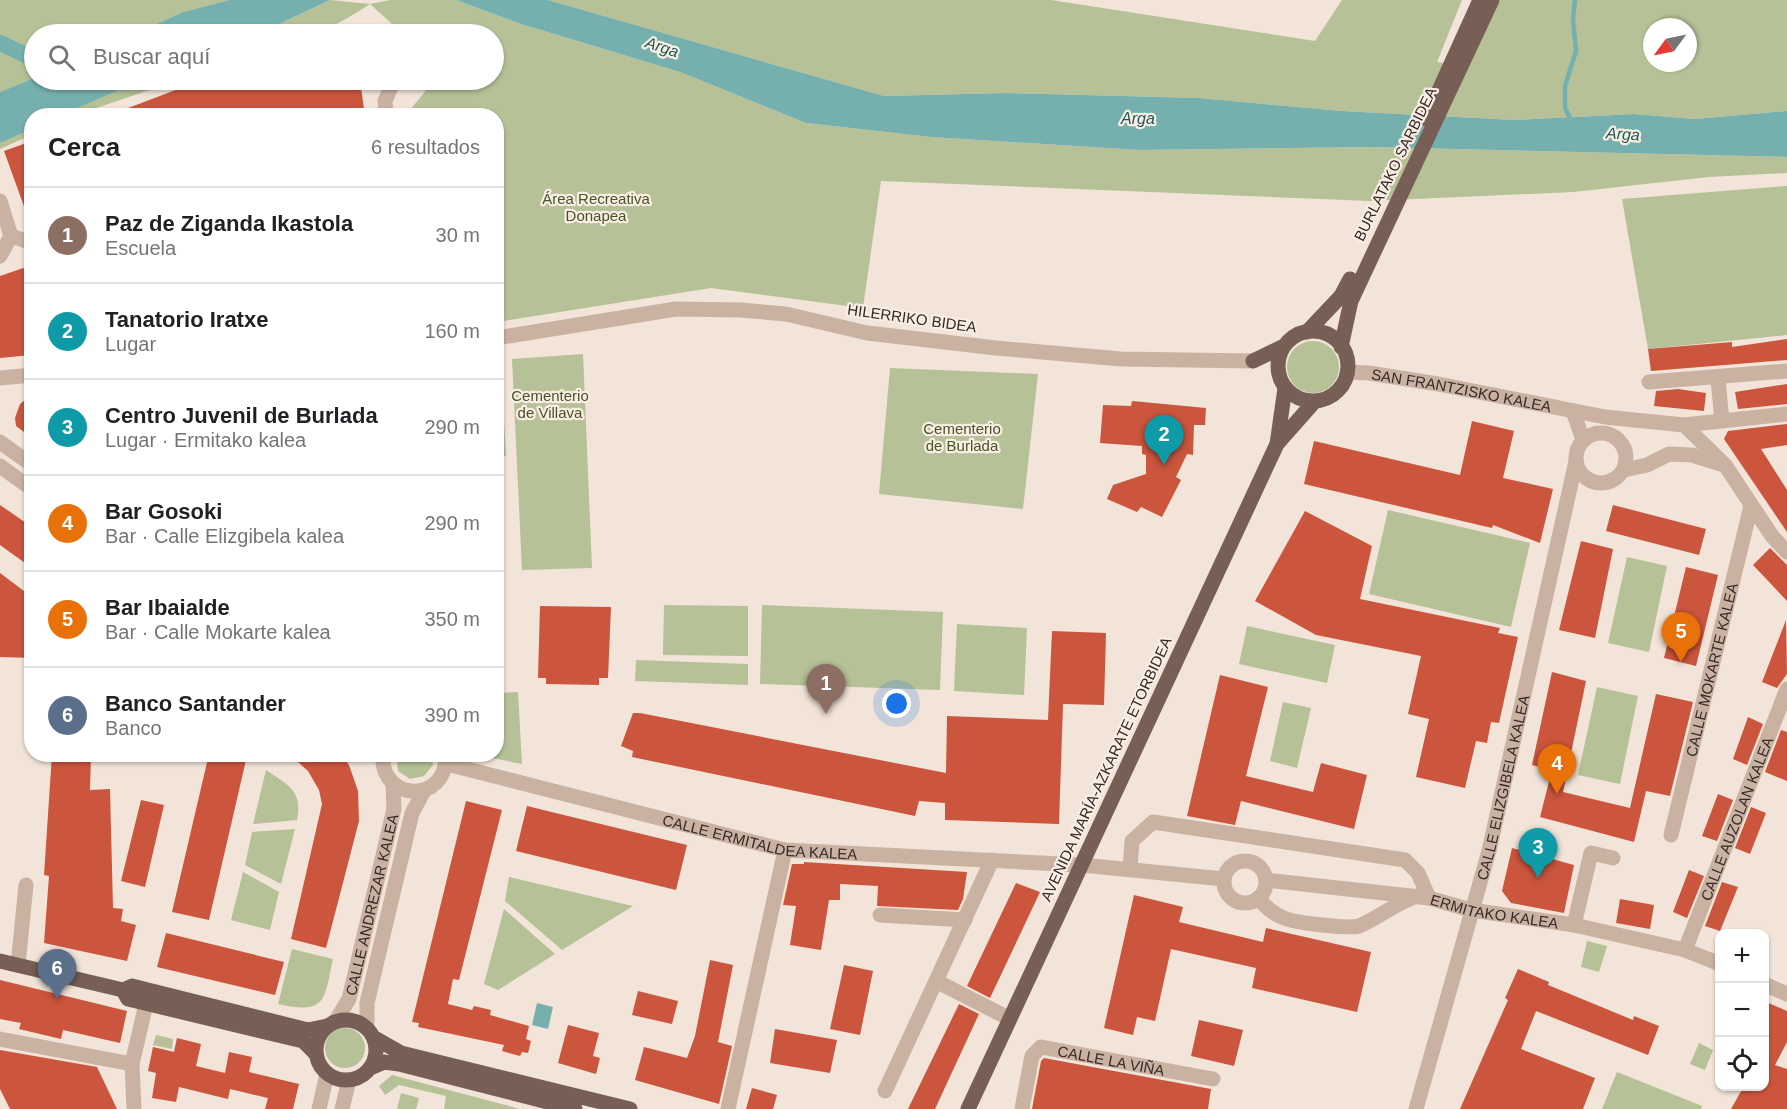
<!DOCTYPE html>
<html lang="es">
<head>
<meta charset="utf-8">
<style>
	:root { --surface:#fff; --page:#f6f6f6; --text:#202124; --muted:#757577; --line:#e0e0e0; --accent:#1a5857 }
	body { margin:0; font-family:Arial,sans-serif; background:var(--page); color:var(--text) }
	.controls { position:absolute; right:18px; bottom:18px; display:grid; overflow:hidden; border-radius:12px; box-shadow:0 2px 4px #0004 }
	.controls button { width:54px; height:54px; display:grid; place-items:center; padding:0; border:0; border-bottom:2px solid var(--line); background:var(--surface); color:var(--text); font:30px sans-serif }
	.compass { position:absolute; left:1643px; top:18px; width:54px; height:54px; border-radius:50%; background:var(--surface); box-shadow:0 2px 4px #0004; rotate:237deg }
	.you { position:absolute; left:897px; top:704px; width:21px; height:21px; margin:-15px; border:4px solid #fff; border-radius:50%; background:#1a73e8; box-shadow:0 0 0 9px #1a73e833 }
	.badge { display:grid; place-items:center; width:39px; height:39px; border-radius:50%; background:var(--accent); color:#fff; font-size:20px; font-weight:700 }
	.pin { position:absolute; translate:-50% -50px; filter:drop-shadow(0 2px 3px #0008) }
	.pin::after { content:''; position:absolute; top:32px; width:21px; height:18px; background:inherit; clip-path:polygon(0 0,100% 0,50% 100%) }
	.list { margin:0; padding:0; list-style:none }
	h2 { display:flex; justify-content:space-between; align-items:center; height:78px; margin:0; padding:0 24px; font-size:26px }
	h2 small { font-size:20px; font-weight:400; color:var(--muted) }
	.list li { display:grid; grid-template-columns:39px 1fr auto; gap:18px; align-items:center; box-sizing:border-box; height:96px; padding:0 24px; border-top:2px solid var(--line) }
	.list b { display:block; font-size:22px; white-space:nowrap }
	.list p { margin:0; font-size:20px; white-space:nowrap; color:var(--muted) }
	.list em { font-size:20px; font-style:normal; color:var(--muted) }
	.icon { flex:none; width:33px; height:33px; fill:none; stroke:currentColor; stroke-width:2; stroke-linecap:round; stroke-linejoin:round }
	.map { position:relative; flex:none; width:1787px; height:1109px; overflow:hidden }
	.search { position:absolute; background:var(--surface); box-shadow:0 2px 4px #0004; left:24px; top:24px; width:480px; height:66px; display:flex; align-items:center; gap:15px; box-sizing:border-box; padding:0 21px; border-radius:33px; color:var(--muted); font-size:22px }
	.panel { position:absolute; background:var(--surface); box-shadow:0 2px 4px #0004; left:24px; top:108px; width:480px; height:654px; border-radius:24px }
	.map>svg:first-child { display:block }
	.green { fill:#b6c197; fill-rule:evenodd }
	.water { fill:#76b0ae }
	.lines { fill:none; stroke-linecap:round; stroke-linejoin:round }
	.stream { stroke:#76b0ae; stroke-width:4.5 }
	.canal { stroke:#76b0ae; stroke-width:16 }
	.building { fill:#cb553d }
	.minor { stroke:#cab2a3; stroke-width:15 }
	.major { stroke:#785f56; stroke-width:15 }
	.labels { text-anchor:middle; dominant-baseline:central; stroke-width:4.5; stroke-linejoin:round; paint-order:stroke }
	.street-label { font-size:15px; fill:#352926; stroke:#faeee4 }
	.park-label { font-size:15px; fill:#475429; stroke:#faeee4 }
	.water-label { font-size:16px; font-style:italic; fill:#1a5857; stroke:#faeee4 }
</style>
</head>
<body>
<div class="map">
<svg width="1787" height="1109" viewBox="0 0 1787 1109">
	<rect width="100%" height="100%" fill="#f2e4d8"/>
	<path class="green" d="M0,0H229L183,12L134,34H34V78L0,92Z
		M330,0L370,4L390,0H456L521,24L680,72L806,123L931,137L1139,150L1373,147L1787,157V173L1709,177L1573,192L1370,201L881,181L863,308L711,288L497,322L496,116L406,115L431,84V80H494V34H412L392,24L370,4C321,36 315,34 258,34Z
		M548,0H1051L1315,41L1342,0H1462L1437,62L1462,66L1490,0H1787V111L1695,119L1634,114L1515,120L1342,111L1199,98L1006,93L884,96ZM1652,27H1688V63H1652Z
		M141,80H179L76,115L44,116Z
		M31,120V135L0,149V133Z
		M1787,186V335L1648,349L1622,199Z
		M1287 367a26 26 0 1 1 52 0a26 26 0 1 1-52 0Z
		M583,354L592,568L522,570L512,359Z
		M497,368H501L506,456L497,457Z
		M890,368L1038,374L1023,509L879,494Z
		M1388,510L1530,543L1511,627L1369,594Z
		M1627,557L1667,566L1649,652L1608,643Z
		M664,605L748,606V656L663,655Z
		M762,605L943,612L940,690L760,684Z
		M957,624L1027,628L1024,695L954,691Z
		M1247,626L1335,645L1327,683L1239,664Z
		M636,660L748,664V685L635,681Z
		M1597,687L1638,696L1620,784L1578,775Z
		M518,692L522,764L477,755L496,754L497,693Z
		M1283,702L1311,708L1297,768L1270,761Z
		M396,754L432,755L433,765L424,776L410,779L398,771Z
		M266,770C288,785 303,790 297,820L253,824Z
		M295,829L281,884L245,865L252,832Z
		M243,872L279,892L270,930L231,920Z
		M509,877L633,906L562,950L505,901Z
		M504,909L555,954L498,990L484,984Z
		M1587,941L1607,946L1599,972L1581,967Z
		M292,949L333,959C324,1000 327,1015 278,1004Z
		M325 1048a20 20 0 1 1 40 0a20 20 0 1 1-40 0Z
		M156,1035L173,1039L172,1049L153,1045Z
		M1699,1043L1713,1050L1705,1070L1690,1064Z
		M1617,1072L1702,1106L1701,1109H1602Z
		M392,1075L520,1109H444L446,1096L399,1085L385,1095L379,1086Z
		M401,1093L419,1098L416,1109H397Z"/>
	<path class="water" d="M229,0H330L258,34H134L183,12Z
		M456,0H548L884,96L1006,93L1199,98L1342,111L1515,120L1634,114L1695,119L1787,111V157L1373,147L1139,150L931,137L806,123L680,72L521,24Z
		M34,78V80H142L61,115L32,116L31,129L0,143V92Z
		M537,1003L553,1007L548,1029L532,1025Z"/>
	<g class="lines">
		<path class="stream" d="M1572,122L1565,108V86L1576,51L1573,19L1575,0"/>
		<path class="canal" d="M0,43L34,59"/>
	</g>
	<path class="building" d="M202,80H360L365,116H107Z
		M32,141V222L30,223L4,151Z
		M32,265V355L0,358V276Z
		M1787,339V360L1651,371L1648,349L1732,342V347Z
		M1787,384V404L1738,409L1735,392Z
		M1678,389L1706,393L1704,411L1654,406L1656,391Z
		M32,394V438L16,426L15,418L20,404Z
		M1132,401L1206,408L1205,425H1194L1193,455L1187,454L1176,477L1181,480L1162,517L1141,507L1137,512L1107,499L1113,485L1146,474V455L1142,454V446L1100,443L1103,405L1131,406Z
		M1472,421L1514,431L1503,478L1553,489L1540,543L1493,525L1492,528L1304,484L1314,441L1460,475Z
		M1787,424V445L1761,449L1787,490V532L1724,439L1728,431Z
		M0,505L32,527V568L0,545Z
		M1613,505L1706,529L1699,555L1606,531Z
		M1305,511L1372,546L1360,599L1500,628L1498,633L1518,637L1499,723L1491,722L1487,743L1476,741L1465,788L1416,777L1429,719L1408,714L1421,656L1316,635L1255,601Z
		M1581,541L1613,549L1595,638L1559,630Z
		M1770,548L1787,565V601L1753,565Z
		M1686,567L1718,575L1696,666L1664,658Z
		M0,573L32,597V658L0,657Z
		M540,606L611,607L608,678H599V685L546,684V678H538Z
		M1786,620L1787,674L1777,688L1762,682Z
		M1052,631L1106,633L1104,705L1063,704L1059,824L945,820V803L919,801L915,816L632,757L633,751L621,746L633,713H640L946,773L947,716L1048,720Z
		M1552,672L1586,681L1563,792L1630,808L1656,694L1693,702L1670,796L1646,791L1634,842L1540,817L1552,770L1532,765Z
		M1220,675L1268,687L1246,776L1313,792L1321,763L1367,775L1354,829L1241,801L1235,825L1187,816Z
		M1748,717L1763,724L1747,765L1733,759Z
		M1781,730L1787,732V781L1765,772Z
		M52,754H91L90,790L110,789L113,908L123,909L121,921L136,925L127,961L44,943L49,876L44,875Z
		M209,754H224L246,760L209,920L172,912Z
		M289,754H341L349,765L358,791L359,821L326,948L291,939L322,804L319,790L308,771Z
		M1718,794L1733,800L1717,841L1702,836Z
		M141,800L164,805L145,887L121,881Z
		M466,801L502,810L459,980L453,979L448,1004L472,1010L474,1006L491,1010L490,1015L529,1026L526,1039L531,1041L528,1053L522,1052L520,1056L502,1051L504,1045L418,1027L419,1023L412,1022Z
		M527,806L687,845L676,890L516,851Z
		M1751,807L1766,813L1750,854L1735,848Z
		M1512,848L1574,865L1564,913L1511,903L1502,891Z
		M804,862L967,872L963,899L958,910L877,906L878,886L840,884V900H829L821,950L790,945L796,906L783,905L792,864H804Z
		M1689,870L1704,876L1687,918L1673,912Z
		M1722,882L1738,887L1720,931L1705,926Z
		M1016,883L1040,892L990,998L967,986Z
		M1134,895L1183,907L1179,922L1263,942L1266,928L1371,952L1357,1012L1252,988L1256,968L1171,949L1155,1021L1137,1017L1133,1035L1104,1028Z
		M1620,899L1654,905L1650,929L1616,923Z
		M166,933L284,962L275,995L157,967Z
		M710,960L733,965L718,1042L732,1046L719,1104L635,1080L644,1047L687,1058L695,1036Z
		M844,965L873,971L860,1035L830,1029Z
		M1518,969L1549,982L1548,985L1633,1020L1634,1016L1659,1026L1648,1055L1536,1011L1521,1049L1595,1078L1583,1109H1460L1508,1000L1505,998Z
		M0,980L127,1011L120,1043L63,1030L61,1039L19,1029L21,1023L0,1019Z
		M638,991L678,1001L672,1024L632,1015Z
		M1764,1001L1787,1011V1042L1775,1065L1787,1069V1109H1731L1744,1086H1764Z
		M959,1004L979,1014L935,1109H908Z
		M1199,1020L1243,1030L1234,1066L1191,1056Z
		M568,1025L599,1033L593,1056L600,1058L596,1074L558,1063Z
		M775,1029L837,1040L830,1073L770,1063Z
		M177,1038L201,1044L196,1066L225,1073L229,1052L252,1057L249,1072L299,1084L293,1109H265L268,1098L230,1089L228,1099L179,1087L176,1102L152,1098L156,1073L148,1071L153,1047L174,1052Z
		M0,1050L97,1067L117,1109H10L0,1089Z
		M1044,1058L1211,1089L1208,1109H1032L1041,1061Z
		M752,1088L777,1095L773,1109H746Z"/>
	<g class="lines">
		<g class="minor">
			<path d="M386,116L385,101L394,80"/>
			<path d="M0,201L11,236L0,256"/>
			<path d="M11,236L32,243"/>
			<path d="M496,338L676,309L740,310L786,314L867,333L996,348L1121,359L1253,361"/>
			<path id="s1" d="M1347,372L1369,373L1438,384L1605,417L1684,425L1725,465L1772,536L1787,552"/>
			<path d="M0,378L32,375"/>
			<path d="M1718,379L1722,421"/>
			<path d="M1649,382L1787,371"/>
			<path d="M1573,411L1583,440"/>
			<path d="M1684,425L1787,414"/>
			<circle cx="1601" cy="458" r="25"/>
			<path d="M0,442L32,465"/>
			<path d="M0,466L32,489"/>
			<path d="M1624,470L1647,465L1669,454L1692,455L1721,464"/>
			<path d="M383,754C379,802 447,805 446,755"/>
			<path id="s2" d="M447,764L785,850L1082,865L1224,879"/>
			<path id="s3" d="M1671,835L1751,506"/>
			<circle cx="1245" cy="882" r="21"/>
			<path d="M1130,869L1132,841L1153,822L1405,860L1418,873L1429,898"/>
			<path id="s4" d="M1266,880L1429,898L1471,910L1574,925L1685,950L1720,964"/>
			<path d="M1258,898C1266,907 1273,914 1284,918C1295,923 1349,929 1359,926C1379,918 1397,902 1417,896"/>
			<path d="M880,915L965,920"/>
			<path d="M1574,925L1591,853L1613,858"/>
			<path id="s5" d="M1685,950L1787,689"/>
			<path d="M18,965L26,885"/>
			<path d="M936,981L1010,1019"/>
			<path d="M1764,984L1787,994"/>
			<path id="s6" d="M335,1022L349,999L394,809L393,784"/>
			<path d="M367,1028V1003L412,813L424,791"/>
			<path d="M0,1039L132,1064"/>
			<path d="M885,1091L992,860"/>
			<path d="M134,1109L132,1064L146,1004"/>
			<path d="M319,1109L327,1074"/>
			<path d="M342,1109L349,1080"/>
			<path d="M728,1109L785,850"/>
			<path id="s7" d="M1022,1109L1032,1056L1041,1047L1213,1079"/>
			<path id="s8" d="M1416,1109L1489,851L1576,461"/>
		</g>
		<path class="major" d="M1426,119L1480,0
			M1278 366a35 35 0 1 1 70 0a35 35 0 1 1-70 0Z
			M1307,332L1341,296L1350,279
			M1341,347L1351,301L1492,0
			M1253,361L1284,346
			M1277,444L1315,401
			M0,961L123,990L132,986L308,1030L327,1026
			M123,990L128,999L303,1041L316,1054
			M316 1050a30 30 0 1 1 60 0a30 30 0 1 1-60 0Z
			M373,1037L401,1053L630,1109
			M370,1068L384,1062L399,1064L575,1109
			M968,1109L1277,444L1285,388"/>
	</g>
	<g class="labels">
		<g class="street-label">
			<text transform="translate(1395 164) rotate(-64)">BURLATAKO SARBIDEA</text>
			<text transform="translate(912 318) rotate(8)">HILERRIKO BIDEA</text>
			<text stroke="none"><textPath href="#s1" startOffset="116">SAN FRANTZISKO KALEA</textPath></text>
			<text stroke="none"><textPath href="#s3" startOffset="170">CALLE MOKARTE KALEA</textPath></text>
			<text transform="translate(1106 769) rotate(-65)">AVENIDA MARÍA-AZKARATE ETORBIDEA</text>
			<text stroke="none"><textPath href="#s8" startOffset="333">CALLE ELIZGIBELA KALEA</textPath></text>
			<text stroke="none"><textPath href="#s5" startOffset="141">CALLE AUZOLAN KALEA</textPath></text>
			<text stroke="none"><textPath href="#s2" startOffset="322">CALLE ERMITALDEA KALEA</textPath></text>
			<text stroke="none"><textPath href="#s6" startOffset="124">CALLE ANDREZAR KALEA</textPath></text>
			<text stroke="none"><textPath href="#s4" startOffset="231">ERMITAKO KALEA</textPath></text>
			<text stroke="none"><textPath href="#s7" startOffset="138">CALLE LA VIÑA</textPath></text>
		</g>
		<g class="park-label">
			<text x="596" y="198">Área Recreativa<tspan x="596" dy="17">Donapea</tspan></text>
			<text x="550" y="395">Cementerio<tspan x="550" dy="17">de Villava</tspan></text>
			<text x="962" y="428">Cementerio<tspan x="962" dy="17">de Burlada</tspan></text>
		</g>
		<g class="water-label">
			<text transform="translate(662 47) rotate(18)">Arga</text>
			<text x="1138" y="118">Arga</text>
			<text transform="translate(1623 134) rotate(4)">Arga</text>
		</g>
	</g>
</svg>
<div class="controls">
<button>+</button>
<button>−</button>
<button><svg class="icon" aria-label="locate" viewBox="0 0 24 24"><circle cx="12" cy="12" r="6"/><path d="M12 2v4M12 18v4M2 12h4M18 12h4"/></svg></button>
</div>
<svg class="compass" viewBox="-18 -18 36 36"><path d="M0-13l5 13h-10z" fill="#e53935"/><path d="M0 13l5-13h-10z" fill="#757577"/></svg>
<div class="you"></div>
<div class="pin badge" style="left:826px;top:714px;background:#8d6e63">1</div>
<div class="pin badge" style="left:1164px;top:465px;background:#0f9aa8">2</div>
<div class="pin badge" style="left:1538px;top:878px;background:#0f9aa8">3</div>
<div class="pin badge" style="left:1557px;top:794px;background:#e8710a">4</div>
<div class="pin badge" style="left:1681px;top:662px;background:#e8710a">5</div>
<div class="pin badge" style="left:57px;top:999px;background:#5c6f8a">6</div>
<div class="search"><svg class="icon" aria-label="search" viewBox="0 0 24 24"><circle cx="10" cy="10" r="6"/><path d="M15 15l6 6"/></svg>Buscar aquí</div>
<section class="panel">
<h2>Cerca<small>6 resultados</small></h2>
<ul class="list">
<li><span class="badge" style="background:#8d6e63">1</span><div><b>Paz de Ziganda Ikastola</b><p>Escuela</p></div><em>30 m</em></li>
<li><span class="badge" style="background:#0f9aa8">2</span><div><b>Tanatorio Iratxe</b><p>Lugar</p></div><em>160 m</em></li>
<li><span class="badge" style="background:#0f9aa8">3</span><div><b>Centro Juvenil de Burlada</b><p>Lugar · Ermitako kalea</p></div><em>290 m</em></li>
<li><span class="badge" style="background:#e8710a">4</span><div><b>Bar Gosoki</b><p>Bar · Calle Elizgibela kalea</p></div><em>290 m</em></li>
<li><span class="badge" style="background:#e8710a">5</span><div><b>Bar Ibaialde</b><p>Bar · Calle Mokarte kalea</p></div><em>350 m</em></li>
<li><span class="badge" style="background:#5c6f8a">6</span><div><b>Banco Santander</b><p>Banco</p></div><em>390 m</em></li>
</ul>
</section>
</div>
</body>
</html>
